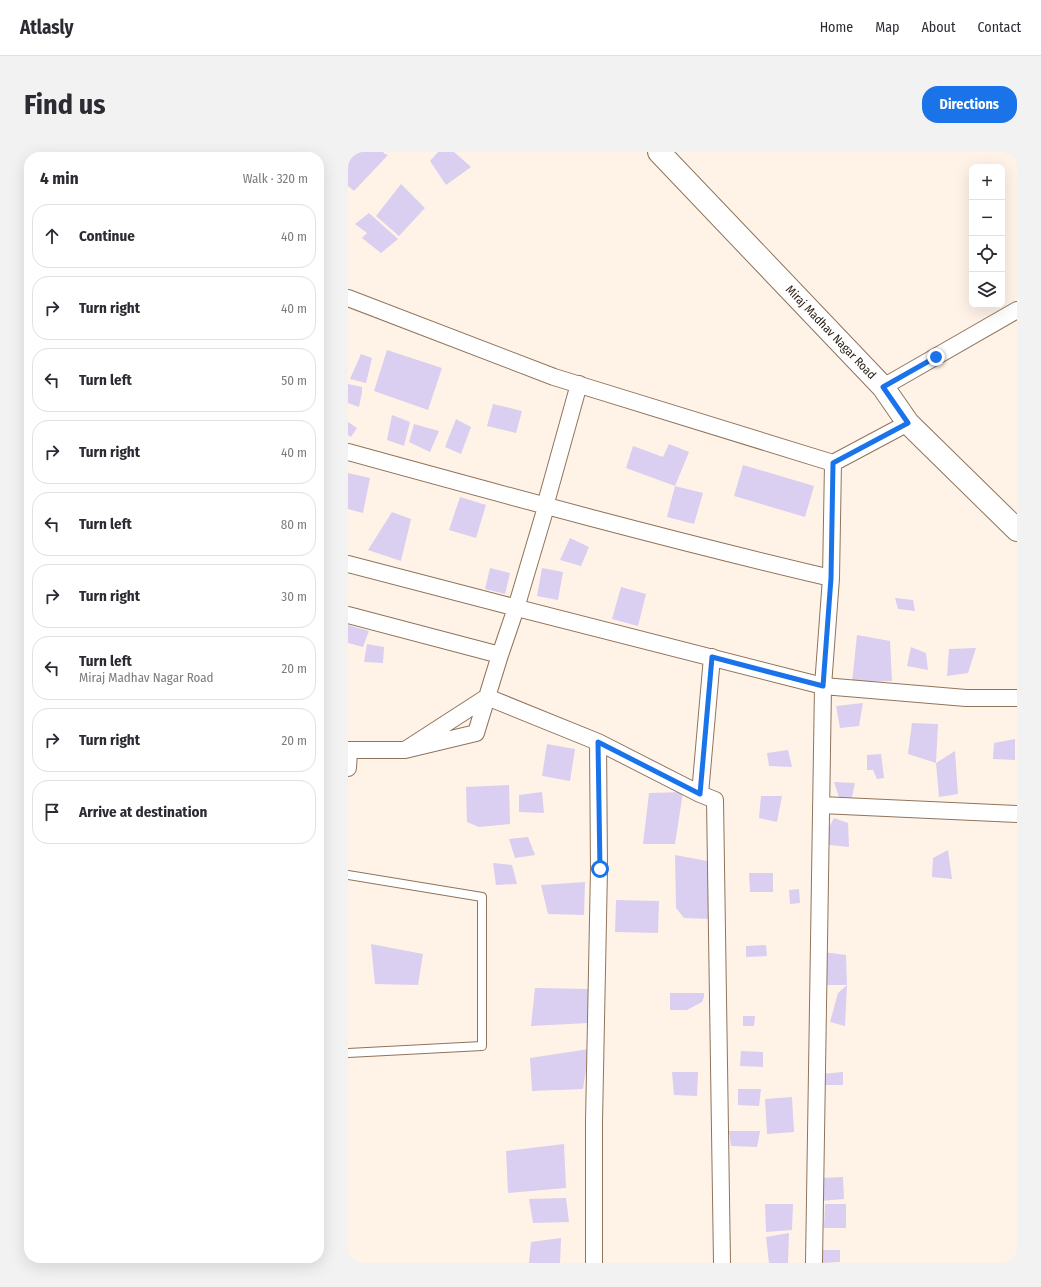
<!DOCTYPE html>
<html lang="en">
<head>
<meta charset="utf-8">
<style>
	:root { --surface:#fff; --page:#f2f2f3; --text:#2b2b33; --muted:#7c7c81; --line:#e1e1e2; --accent:#1a73e8 }
	body { margin:0; font-family:"Fira Sans Condensed",sans-serif; background:var(--page); color:var(--text) }
	.controls { position:absolute; right:12px; top:12px; display:grid; overflow:hidden; border-radius:8px; box-shadow:0 4px 16px #0002 }
	.controls button { width:36px; height:36px; display:grid; place-items:center; padding:0; border:0; border-bottom:1px solid var(--line); background:var(--surface); color:var(--text); font:20px sans-serif }
	.stop { position:absolute; width:12px; height:12px; margin:-9px; border:3px solid #1a73e8; border-radius:50%; background:#fff }
	.stop.end { background:#1a73e8; border-color:#fff; box-shadow:0 1px 4px #0008 }
	.list { margin:0; padding:0; list-style:none }
	h2 { display:flex; justify-content:space-between; align-items:center; height:52px; margin:0; padding:0 16px; font-size:17px }
	h2 small { font-size:13px; font-weight:400; color:var(--muted) }
	.list li { display:grid; grid-template-columns:26px 1fr auto; gap:12px; align-items:center; box-sizing:border-box; height:64px; margin:0 8px 8px; padding:0 8px; border:1px solid var(--line); border-radius:16px }
	.list b { display:block; font-size:15px; white-space:nowrap }
	.list p { margin:0; font-size:13px; white-space:nowrap; color:var(--muted) }
	.list em { font-size:13px; font-style:normal; color:var(--muted) }
	.icon { flex:none; width:22px; height:22px; fill:none; stroke:currentColor; stroke-width:2; stroke-linecap:round; stroke-linejoin:round }
	.map { position:relative; flex:none; width:669px; height:1111px; overflow:hidden; border-radius:16px }
	header { display:flex; align-items:center; gap:24px; box-sizing:border-box; height:56px; padding:0 20px; background:var(--surface); border-bottom:1px solid var(--line) }
	header strong { font-size:19px }
	nav { display:flex; gap:22px; margin-inline-start:auto; font-size:14px }
	.intro { display:flex; align-items:center; justify-content:space-between; box-sizing:border-box; height:96px; padding:0 24px }
	h1 { margin:0; font-size:28px }
	.button { padding:10px 18px; border-radius:16px; background:var(--accent); color:#fff; font-size:14px; font-weight:700 }
	main { display:flex; gap:24px; padding:0 24px }
	aside { flex:1; background:var(--surface); border-radius:16px; box-shadow:0 4px 16px #0002 }
	.map>svg:first-child { display:block }
	.building { fill:#dacef1 }
	.lines { fill:none; stroke-linecap:round; stroke-linejoin:round }
	.lane-casing { stroke:#8f745b; stroke-width:10 }
	.street-casing { stroke:#8f745b; stroke-width:18 }
	.secondary-casing { stroke:#8f745b; stroke-width:24 }
	.lane { stroke:#fff; stroke-width:8 }
	.street { stroke:#fff; stroke-width:16 }
	.secondary { stroke:#fff; stroke-width:22 }
	.route { stroke:#1a73e8; stroke-width:5 }
	.labels { text-anchor:middle; dominant-baseline:central; stroke-width:4; stroke-linejoin:round; paint-order:stroke }
	.street-label { font-size:12px; fill:#2b2016; stroke:#fff3e8 }
</style>
</head>
<body>
<header>
<strong>Atlasly</strong>
<nav><a>Home</a><a>Map</a><a>About</a><a>Contact</a></nav>
</header>
<div class="intro"><h1>Find us</h1><a class="button">Directions</a></div>
<main>
<aside>
<h2>4 min<small>Walk · 320 m</small></h2>
<ul class="list">
<li><svg class="icon" aria-label="ahead" viewBox="0 0 24 24"><path d="M12 20V5M6 11l6-6 6 6"/></svg><div><b>Continue</b></div><em>40 m</em></li>
<li><svg class="icon" aria-label="right" viewBox="0 0 24 24"><path d="M7 20v-9h11M14 6l5 5-5 5"/></svg><div><b>Turn right</b></div><em>40 m</em></li>
<li><svg class="icon" aria-label="left" viewBox="0 0 24 24"><path d="M17 20v-9H6M10 6l-5 5 5 5"/></svg><div><b>Turn left</b></div><em>50 m</em></li>
<li><svg class="icon" aria-label="right" viewBox="0 0 24 24"><path d="M7 20v-9h11M14 6l5 5-5 5"/></svg><div><b>Turn right</b></div><em>40 m</em></li>
<li><svg class="icon" aria-label="left" viewBox="0 0 24 24"><path d="M17 20v-9H6M10 6l-5 5 5 5"/></svg><div><b>Turn left</b></div><em>80 m</em></li>
<li><svg class="icon" aria-label="right" viewBox="0 0 24 24"><path d="M7 20v-9h11M14 6l5 5-5 5"/></svg><div><b>Turn right</b></div><em>30 m</em></li>
<li><svg class="icon" aria-label="left" viewBox="0 0 24 24"><path d="M17 20v-9H6M10 6l-5 5 5 5"/></svg><div><b>Turn left</b><p>Miraj Madhav Nagar Road</p></div><em>20 m</em></li>
<li><svg class="icon" aria-label="right" viewBox="0 0 24 24"><path d="M7 20v-9h11M14 6l5 5-5 5"/></svg><div><b>Turn right</b></div><em>20 m</em></li>
<li><svg class="icon" aria-label="arrive" viewBox="0 0 24 24"><path d="M6 21V4h12l-3 4 3 4H6"/></svg><div><b>Arrive at destination</b></div></li>
</ul>
</aside>
<div class="map">
<svg width="669" height="1111" viewBox="0 0 669 1111">
	<rect width="100%" height="100%" fill="#fff3e8"/>
	<path class="building" d="M6,0H35L37,2L40,3L6,39L0,34V7Z
		M90,0H106L123,15L98,33L82,9Z
		M53,32L77,56L51,84L28,64Z
		M21,61L50,87L33,101L14,86L19,81L7,72Z
		M39,198L94,216L80,258L26,239Z
		M13,202L24,206L18,231L2,227Z
		M0,232L14,235V240L11,255L0,251Z
		M145,252L174,259L168,281L139,274Z
		M44,263L62,270L56,294L39,288Z
		M108,267L123,275L113,302L97,295Z
		M0,270L9,276L3,285L0,283Z
		M66,272L91,279L82,300L61,290Z
		M321,292L341,300L327,334L355,341L346,372L319,365L327,334L278,316L285,294L315,305Z
		M395,313L466,334L457,365L386,344Z
		M0,321L22,326L15,361L0,357Z
		M112,345L138,353L128,386L101,378Z
		M44,360L63,367L53,409L20,398Z
		M222,386L241,395L233,414L212,408Z
		M142,416L162,421L157,442L137,437Z
		M194,416L215,420L210,448L189,444Z
		M273,435L298,442L290,474L264,467Z
		M547,446L565,448L567,459L550,457Z
		M0,473L21,479L15,495L0,491Z
		M509,483L542,489L544,529L504,530Z
		M19,492L36,495L35,511L16,510Z
		M563,495L578,501L580,518L559,514Z
		M628,496L620,521L599,524L601,497Z
		M515,551L511,574L492,576L488,554Z
		M564,571L590,572L588,611L560,602Z
		M667,587V608L645,607L646,591Z
		M199,592L227,597L222,629L194,624Z
		M440,598L444,615L421,614L419,601Z
		M607,599L610,642L591,645L588,611Z
		M533,602L536,626L529,627L525,618H519V603Z
		M486,630L507,631L504,645H491Z
		M161,633L162,672L131,675L119,670L118,635Z
		M194,640L196,661L171,660V643Z
		M335,640L327,692H295L301,641Z
		M413,644H434L429,670L411,666Z
		M486,666L500,671L501,695L472,692Z
		M180,685L187,703L167,706L161,687Z
		M600,698L604,727L584,725L585,706Z
		M327,703L365,710L362,767L336,766L328,756Z
		M145,711L164,713L169,732L148,733Z
		M401,721H425V740H402Z
		M237,730L236,763L200,762L193,733Z
		M451,737L452,751L442,752L441,738Z
		M268,748L311,749L310,781L267,780Z
		M23,792L75,802L70,833L27,832Z
		M418,793L419,804L398,805V794Z
		M475,800L498,803L499,833H478Z
		M499,833L497,874L482,870L490,841Z
		M187,836L240,837V871L183,874Z
		M322,841H356V845L354,850L339,858H322Z
		M395,864H407L406,874H395Z
		M241,897L235,937L184,939L182,906Z
		M393,899L415,900V915L392,914Z
		M324,920H350L349,944L326,943Z
		M495,920V933H475L473,922Z
		M390,937H413L411,954L390,953Z
		M444,945L446,980L419,982L417,947Z
		M381,979H412L409,995L383,994Z
		M216,992L218,1036L160,1041L158,999Z
		M495,1025L496,1047L473,1049L472,1026Z
		M218,1046L221,1070L185,1071L181,1047Z
		M417,1052H445L444,1078L418,1080Z
		M477,1052H498V1076H476Z
		M441,1081L440,1111H421L418,1085Z
		M213,1086L212,1111H181L183,1090Z
		M474,1098H492V1110L474,1111Z"/>
	<g class="lines">
		<g class="lane-casing">
			<path id="lane" d="M0,723L134,745V894L0,901"/>
		</g>
		<g class="street-casing">
			<path id="street" d="M0,146L206,225L485,311
				M231,232L199,347L198,355L168,456L152,503L139,545L250,590L251,717L246,970V1111
				M535,235L669,158
				M560,271L485,311L483,426L475,534L618,546H669
				M0,300C160,344 321,388 483,426
				M0,412C158,454 317,493 475,534L466,1111
				M0,463L152,503
				M250,590L352,642L367,648L374,1111
				M0,598H57L128,581L139,545L57,598
				M0,616L1,599
				M352,642L364,505
				M473,653L669,662"/>
		</g>
		<g class="secondary-casing">
			<g id="secondary">
				<path id="s1" d="M311,0L535,235L560,271L669,378"/>
			</g>
		</g>
		<use href="#lane" class="lane"/>
		<use href="#street" class="street"/>
		<use href="#secondary" class="secondary"/>
	</g>
	<g class="lines">
		<path class="route" d="M252,717L250,590L352,642L364,505L475,534L483,426L485,311L560,271L535,235L588,205"/>
	</g>
	<g class="labels">
		<g class="street-label">
			<text stroke="none"><textPath href="#s1" startOffset="249">Miraj Madhav Nagar Road</textPath></text>
		</g>
	</g>
</svg>
<div class="controls">
<button>+</button>
<button>−</button>
<button><svg class="icon" aria-label="locate" viewBox="0 0 24 24"><circle cx="12" cy="12" r="6"/><path d="M12 2v4M12 18v4M2 12h4M18 12h4"/></svg></button>
<button><svg class="icon" aria-label="layers" viewBox="0 0 24 24"><path d="M12 4l9 5-9 5-9-5zM3 14l9 5 9-5"/></svg></button>
</div>
<div class="stop" style="left:252px;top:717px"></div>
<div class="stop end" style="left:588px;top:205px"></div>
</div>
</main>
</body>
</html>
